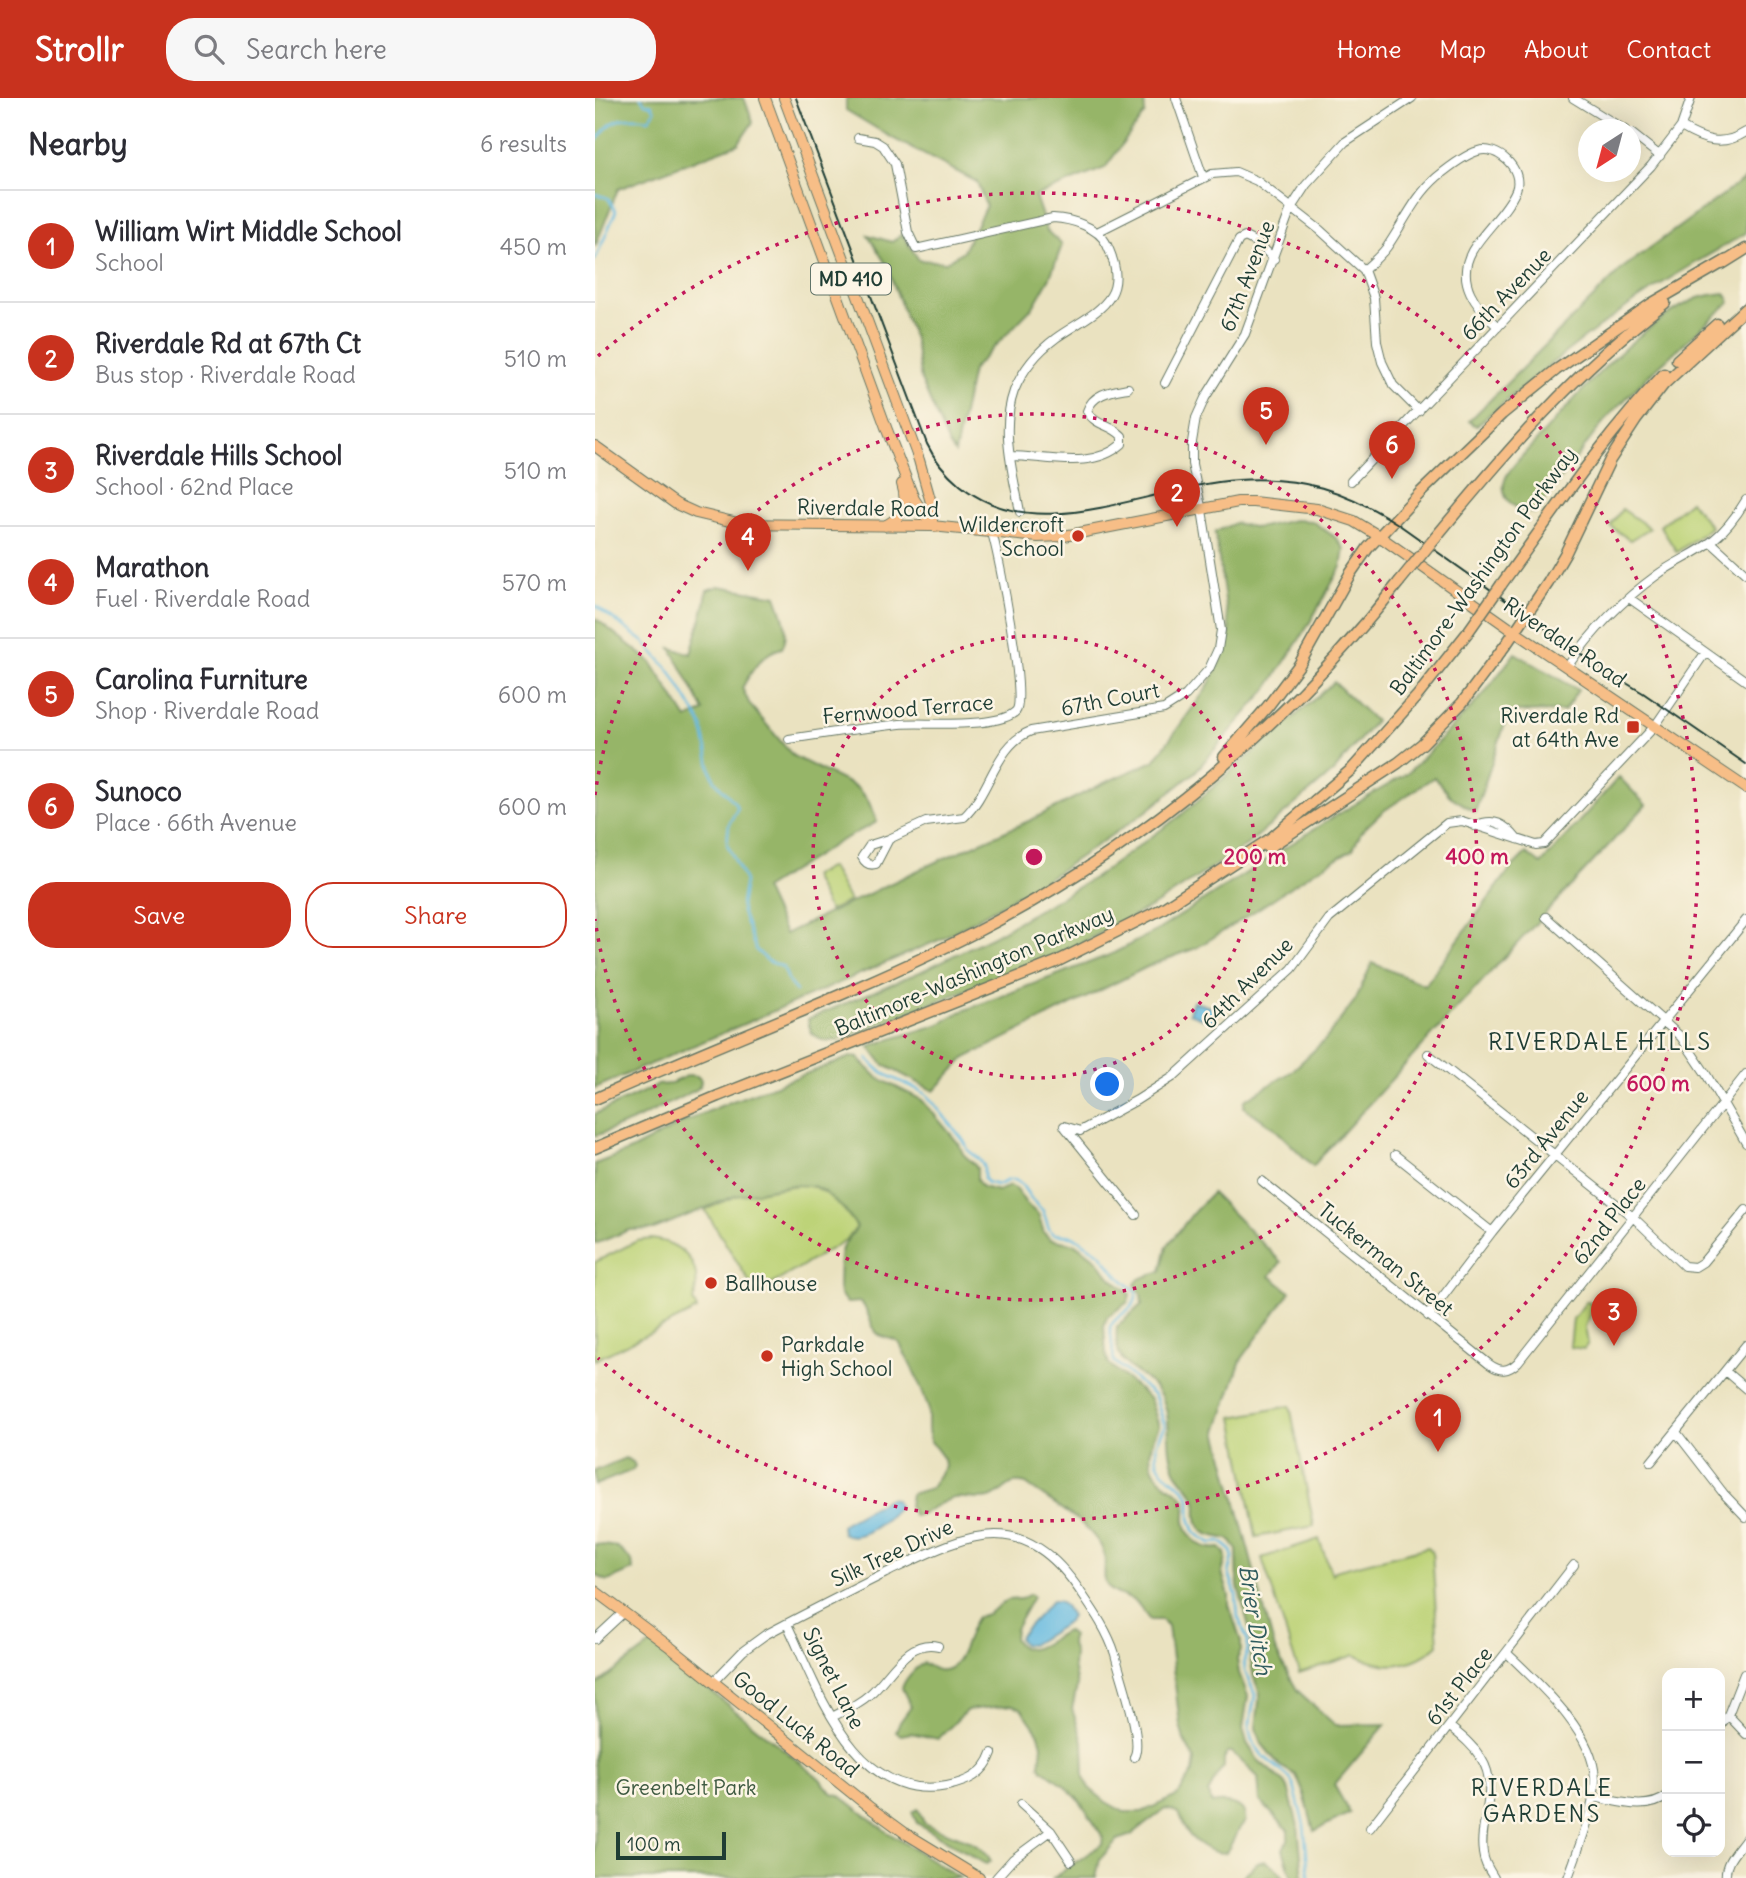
<!DOCTYPE html>
<html lang="en">
<head>
<meta charset="utf-8">
<style>
	:root { --surface:#fff; --page:#f7f7f7; --text:#2b2b33; --muted:#7c7c81; --line:#e1e1e2; --accent:#c8321e }
	body { margin:0; font-family:Delius,sans-serif; background:var(--page); color:var(--text) }
	.controls { position:absolute; right:21px; bottom:21px; display:grid; overflow:hidden; border-radius:14px; box-shadow:0 7px 28px #0002 }
	.controls button { width:63px; height:63px; display:grid; place-items:center; padding:0; border:0; border-bottom:2px solid var(--line); background:var(--surface); color:var(--text); font:35px sans-serif }
	.compass { position:absolute; left:983px; top:21px; width:63px; height:63px; border-radius:50%; background:var(--surface); box-shadow:0 7px 28px #0002; rotate:216deg }
	.scale { position:absolute; left:21px; bottom:18px; width:110px; box-sizing:border-box; padding-left:7px; border:4px solid #1f3d34; border-top:0; font-size:19px; line-height:24px; white-space:nowrap; color:#1f3d34; -webkit-text-stroke:5px #fcf5e5; paint-order:stroke }
	.you { position:absolute; left:513px; top:987px; width:24px; height:24px; margin:-18px; border:5px solid #fff; border-radius:50%; background:#1a73e8; box-shadow:0 0 0 10px #1a73e833 }
	.badge { display:grid; place-items:center; width:46px; height:46px; border-radius:50%; background:var(--accent); color:#fff; font-size:23px; font-weight:700 }
	.pin { position:absolute; translate:-50% -58px; filter:drop-shadow(0 2px 4px #0008) }
	.pin::after { content:''; position:absolute; top:37px; width:24px; height:21px; background:inherit; clip-path:polygon(0 0,100% 0,50% 100%) }
	.list { margin:0; padding:0; list-style:none }
	h2 { display:flex; justify-content:space-between; align-items:center; height:91px; margin:0; padding:0 28px; font-size:30px }
	h2 small { font-size:23px; font-weight:400; color:var(--muted) }
	.list li { display:grid; grid-template-columns:46px 1fr auto; gap:21px; align-items:center; box-sizing:border-box; height:112px; padding:0 28px; border-top:2px solid var(--line) }
	.list b { display:block; font-size:26px; white-space:nowrap }
	.list p { margin:0; font-size:23px; white-space:nowrap; color:var(--muted) }
	.list em { font-size:23px; font-style:normal; color:var(--muted) }
	.actions { display:flex; gap:14px; padding:21px 28px }
	.actions a { flex:1; padding:16px 0; border:2px solid var(--accent); border-radius:28px; text-align:center; font-size:24px; color:var(--accent) }
	.actions .main { background:var(--accent); color:#fff }
	.icon { flex:none; width:38px; height:38px; fill:none; stroke:currentColor; stroke-width:2; stroke-linecap:round; stroke-linejoin:round }
	.map { position:relative; flex:none; width:1151px; height:1780px; overflow:hidden }
	header { display:flex; align-items:center; gap:42px; box-sizing:border-box; height:98px; padding:0 35px; background:var(--accent); color:#fff }
	header strong { font-size:33px }
	nav { display:flex; gap:38px; margin-inline-start:auto; font-size:24px }
	.search { width:490px; height:63px; background:var(--page); display:flex; align-items:center; gap:18px; box-sizing:border-box; padding:0 24px; border-radius:28px; color:var(--muted); font-size:26px }
	main { display:flex }
	aside { flex:1; background:var(--surface) }
	.map>svg:first-child { display:block }
	.green { fill:#bdd378; stroke:#6e8856; stroke-width:2 }
	.forest { fill:#96b568; stroke:#5a794e; stroke-width:2 }
	.water { fill:#64b9e0; stroke:#427b8a; stroke-width:2 }
	.lines { fill:none; stroke-linecap:round; stroke-linejoin:round }
	.stream { stroke:#64b9e0; stroke-width:2.5 }
	.minor-casing { stroke:#667765; stroke-width:10 }
	.major-casing { stroke:#667765; stroke-width:12 }
	.highway-casing { stroke:#667765; stroke-width:13 }
	.minor { stroke:#fff; stroke-width:8 }
	.major { stroke:#f7be87; stroke-width:10 }
	.highway { stroke:#f7be87; stroke-width:10 }
	.tram { stroke:#1f3d34; stroke-width:2 }
	.highway-bridge-casing { stroke:#667765; stroke-width:13; stroke-linecap:butt }
	.highway-bridge { stroke:#f7be87; stroke-width:10 }
	.ring { fill:none; stroke:#c2185b; stroke-width:3.5; stroke-dasharray:3.5 7 }
	.poi-dot { fill:#c8321e; stroke:#fcf5e5; stroke-width:2.5 }
	.labels { text-anchor:middle; dominant-baseline:central; stroke-width:5; stroke-linejoin:round; paint-order:stroke }
	.shield { fill:#fcf5e5; stroke:#617469; stroke-width:2 }
	.shield-label { font-size:19px; font-weight:bold; fill:#1f3d34 }
	.street-label { font-size:21px; fill:#1f3d34; stroke:#fcf5e5 }
	.poi-label { font-size:21px; fill:#1f3d34; stroke:#fcf5e5; text-anchor:end }
	.park-label { font-size:21px; fill:#3f5b42; stroke:#fcf5e5 }
	.neighbourhood-label { font-size:23px; letter-spacing:2px; fill:#1f3d34; stroke:#fcf5e5 }
	.water-label { font-size:23px; font-style:italic; fill:#305c5f; stroke:#fcf5e5 }
	.centre { fill:#c2185b; stroke:#fcf5e5; stroke-width:3.5 }
	.ring-label { font-size:21px; text-anchor:middle; font-weight:bold; fill:#c2185b; stroke:#fcf5e5; stroke-width:5; stroke-linejoin:round; paint-order:stroke }
</style>
</head>
<body>
<header>
<strong>Strollr</strong>
<div class="search"><svg class="icon" aria-label="search" viewBox="0 0 24 24"><circle cx="10" cy="10" r="6"/><path d="M15 15l6 6"/></svg>Search here</div>
<nav><a>Home</a><a>Map</a><a>About</a><a>Contact</a></nav>
</header>
<main>
<aside>
<h2>Nearby<small>6 results</small></h2>
<ul class="list">
<li><span class="badge">1</span><div><b>William Wirt Middle School</b><p>School</p></div><em>450 m</em></li>
<li><span class="badge">2</span><div><b>Riverdale Rd at 67th Ct</b><p>Bus stop · Riverdale Road</p></div><em>510 m</em></li>
<li><span class="badge">3</span><div><b>Riverdale Hills School</b><p>School · 62nd Place</p></div><em>510 m</em></li>
<li><span class="badge">4</span><div><b>Marathon</b><p>Fuel · Riverdale Road</p></div><em>570 m</em></li>
<li><span class="badge">5</span><div><b>Carolina Furniture</b><p>Shop · Riverdale Road</p></div><em>600 m</em></li>
<li><span class="badge">6</span><div><b>Sunoco</b><p>Place · 66th Avenue</p></div><em>600 m</em></li>
</ul>
<div class="actions"><a class="main">Save</a><a>Share</a></div>
</aside>
<div class="map">
<svg width="1151" height="1780" viewBox="0 0 1151 1780">
	<rect width="100%" height="100%" fill="#fcf5e5"/>
	<filter id="ink" filterUnits="userSpaceOnUse"><feTurbulence type="fractalNoise" baseFrequency=".0143" numOctaves="2"/><feDisplacementMap in="SourceGraphic" scale="14" xChannelSelector="R" yChannelSelector="G"/><feConvolveMatrix kernelMatrix="1 2 1 2 8 2 1 2 1" color-interpolation-filters="sRGB"/></filter>
	<filter id="wash" filterUnits="userSpaceOnUse"><feTurbulence type="fractalNoise" baseFrequency=".00686" numOctaves="4" result="noise"/><feDisplacementMap in="SourceGraphic" scale="28" xChannelSelector="R" yChannelSelector="G"/><feGaussianBlur stdDeviation="1.57" result="paint"/><feColorMatrix in="noise" values="0 0 0 0 0 0 0 0 0 0 0 0 0 0 0 0 0 1.4 0 .05"/><feComposite in="paint" operator="in"/></filter>
	<g filter="url(#wash)">
		<rect width="100%" height="100%" fill="#eae2c0"/>
		<path class="green" d="M1095,403L1116,429L1082,454L1065,428Z
			M1027,411L1052,428L1055,430L1035,442L1015,428Z
			M236,769L254,803L234,813L217,778Z
			M208,1086C233,1090 248,1109 262,1129L252,1141L164,1194L160,1193L110,1112L140,1098Z
			M56,1141C89,1145 110,1168 98,1203L102,1212L0,1262V1164L42,1143Z
			M991,1204L996,1205L995,1217L990,1229L993,1245L989,1251L975,1249L978,1221Z
			M695,1308L719,1428L661,1439L638,1319Z
			M724,1441L737,1477L739,1473L833,1449L837,1453L843,1547C819,1569 789,1573 760,1557L704,1575L667,1460Z"/>
		<path class="forest" d="M0,0H149L158,24L143,46L23,91L0,149Z
			M251,0H549L550,15L510,70L440,98L452,133L467,147L455,179L438,209L377,272L360,355L354,347L326,282L320,244L291,166L273,137L297,144L307,136L324,162L351,164L368,153L391,108L382,84L299,41L251,12Z
			M1151,80V135C1128,149 1104,162 1082,176C1010,220 945,274 881,328L874,323L1029,169Z
			M1130,195L1135,204L1054,277L1011,321L939,415C923,412 906,405 909,385C911,372 936,349 946,338C988,291 1044,226 1103,200C1111,197 1121,196 1130,195Z
			M699,422L717,423L741,440L749,451L746,469L711,531L672,591L600,674L552,713L458,777L346,841L0,990V520L56,564L92,621L109,613L76,550L96,556L110,506L112,492L124,488L181,498C187,515 196,534 187,550C167,554 156,574 147,590L155,607L198,658L261,689L273,702L282,724L245,743L169,791L190,836L332,768L436,722L509,685L559,663L612,590L622,570L635,535L620,434L640,425L662,430Z
			M920,555L983,592L969,613L919,614L910,626L880,714L855,698L839,679L787,714L766,734L758,751L718,774L651,819L601,850L556,867L370,960L339,993L289,967L274,948L345,926L365,914L517,856L563,832L730,724L813,675L888,597Z
			M739,584L780,623L739,673L698,708L653,746L560,807L471,853L243,942L229,943L216,935L213,921L325,874L398,838L502,778L585,718Z
			M1024,679L1051,707C940,827 827,946 718,1068L678,1029L649,1009L650,1002L696,974L730,942L761,901L777,865L830,887L917,769L931,755L946,766Z
			M256,959H262L283,980L327,1002L364,1046L368,1056L379,1066L382,1070V1082L387,1089L403,1093L415,1088L422,1092L432,1107L443,1116L449,1135L455,1141L480,1146L501,1161L516,1180L535,1196L533,1204L512,1219L509,1228L511,1256L514,1266L555,1301L564,1328C553,1349 549,1370 572,1387C578,1392 585,1394 589,1401C592,1408 589,1416 590,1423C592,1441 608,1453 625,1450L630,1455L631,1460L627,1475L634,1498V1507L646,1544V1553L642,1561L644,1575L653,1598L648,1630L652,1645L663,1662L690,1685L693,1690L703,1728L708,1780H697L688,1751L693,1742V1732L665,1703L663,1679L637,1654H632L629,1661V1669L624,1674L613,1695L617,1706C631,1703 653,1705 650,1724C641,1731 639,1744 631,1754C617,1758 595,1742 589,1728C587,1723 588,1718 581,1714C579,1712 574,1712 570,1711L536,1737L522,1742L505,1761L501,1780H458L507,1746L508,1739L484,1702L469,1687L447,1671L445,1667L447,1647L444,1636L426,1610L418,1607L372,1612L343,1641L316,1635L306,1637L301,1634L305,1624L316,1609L307,1590C310,1581 319,1571 328,1565C333,1567 338,1571 343,1572C369,1576 370,1534 382,1519L392,1516L413,1502L426,1501L435,1496L438,1499L420,1531L419,1540C432,1565 454,1541 471,1533L477,1538L475,1543L479,1556L478,1568L482,1588L477,1611L488,1643L489,1679L494,1690L511,1704L529,1714H547L582,1698L598,1674L600,1662L589,1642L585,1627L573,1528L567,1522H555C550,1517 547,1510 542,1505C534,1498 521,1498 514,1490C504,1479 515,1464 506,1448C490,1422 456,1404 431,1386C411,1381 413,1392 397,1399C386,1404 371,1398 359,1400C345,1403 333,1415 319,1418L314,1408L316,1396L336,1390L350,1368L349,1361L335,1342L333,1332V1309L323,1282L305,1246C298,1238 290,1242 283,1236C275,1229 275,1214 266,1204L252,1205L245,1196L244,1189L245,1159L247,1150L262,1129L250,1112L227,1092L218,1088L198,1087L140,1098L59,1131L34,1132L0,1146V1066L36,1052L91,1023L135,1004Z
			M94,977L102,978L106,982L105,988L101,992L36,1024L0,1038V1016L63,987L74,986Z
			M617,1095L686,1164L675,1178L695,1194L646,1262L622,1333L680,1552L702,1592L740,1627L791,1626L739,1687L755,1715L719,1733L709,1696L701,1677L685,1668L667,1646L661,1630L665,1595L659,1580L655,1560L657,1540L643,1488L642,1452L634,1441C619,1438 603,1438 602,1419C601,1414 603,1408 601,1403C599,1392 585,1383 580,1372C569,1348 579,1321 566,1298C548,1268 517,1276 522,1229L547,1206L546,1195L540,1186L544,1181L566,1173L572,1148L599,1114Z
			M30,1360L38,1364L40,1368L38,1372L0,1387V1373Z
			M0,1446L22,1449L37,1463L38,1472L13,1483L0,1477Z
			M57,1546L224,1680L237,1695L244,1697L292,1734L365,1780H0V1588Z
			M323,1711L329,1725C350,1737 385,1740 396,1763L392,1766L389,1765L322,1725L317,1714Z
			M669,1763L679,1768L690,1780H646L662,1765Z"/>
		<path class="water" d="M598,903L623,912L619,925L594,915Z
			M294,1400L301,1402L304,1409C292,1421 265,1446 247,1435L246,1428L249,1425Z
			M457,1503H463L470,1508L476,1518L473,1524L436,1547L428,1546L424,1541L425,1537Z"/>
		<g class="lines">
			<path class="stream" d="M0,45C15,21 27,17 54,21L60,13L57,7L50,5L46,0
				M0,96L13,100L21,113L0,162
				M0,507L49,544L76,574L107,627L116,673L120,683L140,705L142,711L134,726L132,746L150,783L146,807L147,814L161,852L173,863L188,869L195,886L201,893
				M273,960C287,982 313,983 332,997L369,1043L373,1052L384,1061L389,1068V1080L391,1084L403,1087L414,1082H420L427,1087L437,1102L448,1113L454,1131L458,1136L478,1138L506,1156L521,1176L541,1194C543,1213 522,1214 515,1229L519,1263L560,1298L570,1328L561,1347L562,1363L567,1373L590,1392L595,1400V1420L600,1435L616,1445L626,1444L636,1452L638,1460L634,1475L641,1497L643,1519L653,1543L652,1555L649,1562L650,1573L660,1597L654,1630L657,1643L668,1658L695,1680L699,1688L709,1727L714,1780"/>
		</g>
	</g>
	<g filter="url(#ink)">
		<g class="lines">
			<g class="minor-casing">
				<path id="minor" d="M581,0L608,79
					M978,0L1030,32
					M1086,29C1109,43 1127,49 1151,34
					M1036,35L1065,58
					M263,40L280,43L288,48L300,66L313,134L321,151L458,120C476,121 504,129 512,147C539,203 498,214 461,240C442,254 428,271 419,293C405,332 418,375 425,414
					M502,134L617,76L641,74L662,83L725,132L769,172L779,200L782,244L787,264L798,287L824,313
					M769,172C777,165 785,158 792,149C808,126 820,98 842,79C853,70 869,57 883,53C902,47 929,71 921,92C912,114 889,132 877,153C860,183 881,209 903,229
					M570,285L644,142L650,139L664,146L679,161
					M415,358C452,358 496,373 527,346V338C516,326 500,328 492,313C498,295 517,293 533,290
					M756,383L1056,68L1086,29L1096,0
					M1116,444L1151,476
					M1034,500L1151,583
					M972,569C997,533 1026,503 1062,477C1079,464 1101,456 1117,443C1131,432 1142,417 1151,402
					M194,641C231,635 268,630 305,626C329,624 404,631 421,613C432,601 404,457 397,435
					M880,728C899,719 910,726 922,741
					M294,741L275,747L267,759C270,765 274,768 281,766L294,741L331,724L369,719C396,694 400,647 436,633L569,611L591,597L614,571L623,551L626,532L608,418L597,366V344L601,320L610,300L650,236L696,110L711,87L750,44L817,0
					M951,819L1086,939L1111,976L1151,1045
					M833,956L1039,1120L1089,1168L1100,1169L1108,1164L1151,1112
					M469,1028L485,1033L542,1002L578,979L697,871L734,821L852,725L867,723L941,747L949,746L1060,628L1110,555
					M469,1028L541,1117
					M800,1057L897,1134
					M667,1083L894,1266C905,1274 913,1274 923,1264L1151,976
					M833,1218L897,1134L1151,822
					M1130,1273L1151,1291
					M1081,1334L1129,1396L1151,1419
					M1056,1364L1151,1247
					M192,1526C223,1590 259,1706 352,1688C372,1684 390,1676 397,1655
					M0,1541L29,1514
					M912,1555C943,1585 999,1634 1000,1681C1000,1711 983,1751 973,1780
					M118,1584L148,1553L170,1537C209,1516 249,1496 289,1476C369,1438 426,1404 487,1496C500,1515 513,1534 520,1556C525,1578 549,1642 539,1659
					M1133,1617L1151,1636
					M237,1619C251,1612 264,1606 275,1596C295,1579 312,1540 343,1548
					M1125,1628L1133,1617L1149,1576
					M855,1629C866,1638 878,1647 886,1660C906,1691 883,1723 888,1755C889,1765 894,1772 899,1780
					M998,1699C1022,1703 1052,1714 1072,1698
					M426,1706L456,1733L476,1763
					M775,1730L979,1467
					M401,1780L418,1761L456,1733
					M1131,1780C1129,1764 1142,1753 1151,1740"/>
			</g>
			<g class="major-casing">
				<path id="major" d="M170,0L292,332L319,401L337,428
					M189,0L324,362L337,408V428
					M0,348L81,406L101,415L147,426L337,428L443,439L469,438L643,404H658L722,411L759,423L784,438L920,534L1151,690
					M290,428C309,418 313,405 307,386
					M0,1493L75,1549L273,1708L310,1735L384,1780"/>
			</g>
			<g class="highway-casing">
				<path id="highway" d="M1127,166L1151,151
					M1082,262L1122,226
					M840,440C911,354 981,272 1070,205
					M906,487C959,414 1006,342 1069,276
					M629,659L673,608L704,567L755,476L773,450L825,395L907,316L961,272L1056,206L1132,162
					M673,750L803,665L827,646L867,605L912,545L953,485L970,456L1015,362L1041,322L1069,286L1151,210
					M0,1001C127,944 259,896 383,833C547,749 691,628 804,484
					M0,1050L123,998L461,864L567,811L675,741L757,671L823,597L873,534"/>
			</g>
			<use href="#minor" class="minor"/>
			<use href="#major" class="major"/>
			<use href="#highway" class="highway"/>
			<path class="tram" d="M201,0L332,346C340,363 351,375 365,387C443,452 555,387 643,382C706,378 750,392 803,426L1006,570L1048,595L1151,666"/>
			<g class="highway-bridge-casing">
				<path id="highway-bridge" d="M804,484L840,440
					M873,534L906,487"/>
			</g>
			<use href="#highway-bridge" class="highway-bridge"/>
		</g>
	</g>
	<g class="ring">
		<circle cx="439" cy="759" r="221"/>
		<path d="M0 697A443 443 0 1 1 0 821"/>
		<path d="M3 258A664 664 0 1 1 3 1260"/>
	</g>
	<g class="poi-dot">
		<circle cx="483" cy="438" r="7"/>
		<rect x="1031" y="622" width="14" height="14" rx="3.5"/>
		<circle cx="116" cy="1185" r="7"/>
		<circle cx="172" cy="1258" r="7"/>
	</g>
	<g class="labels">
		<rect class="shield" x="216" y="165.5" width="80" height="31" rx="5"/>
		<g class="shield-label">
			<text x="256" y="181">MD 410</text>
		</g>
		<g class="street-label">
			<text transform="translate(652 178) rotate(-69)">67th Avenue</text>
			<text transform="translate(911 196) rotate(-46)">66th Avenue</text>
			<text transform="translate(273 410) rotate(1)">Riverdale Road</text>
			<text transform="translate(888 473) rotate(-54)">Baltimore-Washington Parkway</text>
			<text transform="translate(970 544) rotate(34)">Riverdale Road</text>
			<text transform="translate(515 601) rotate(-11)">67th Court</text>
			<text transform="translate(313 611) rotate(-5)">Fernwood Terrace</text>
			<text transform="translate(379 873) rotate(-23)">Baltimore-Washington Parkway</text>
			<text transform="translate(652 885) rotate(-45)">64th Avenue</text>
			<text transform="translate(951 1041) rotate(-51)">63rd Avenue</text>
			<text transform="translate(1014 1123) rotate(-52)">62nd Place</text>
			<text transform="translate(791 1161) rotate(39)">Tuckerman Street</text>
			<text transform="translate(297 1455) rotate(-25)">Silk Tree Drive</text>
			<text transform="translate(239 1580) rotate(63)">Signet Lane</text>
			<text transform="translate(864 1588) rotate(-52)">61st Place</text>
			<text transform="translate(201 1626) rotate(39)">Good Luck Road</text>
		</g>
		<g class="poi-label">
			<text x="469" y="426">Wildercroft<tspan x="469" dy="24">School</tspan></text>
			<text x="1024" y="617">Riverdale Rd<tspan x="1024" dy="24">at 64th Ave</tspan></text>
			<text x="130" y="1185" text-anchor="start">Ballhouse</text>
			<text x="186" y="1246" text-anchor="start">Parkdale<tspan x="186" dy="24">High School</tspan></text>
		</g>
		<g class="park-label">
			<text x="91" y="1689">Greenbelt Park</text>
		</g>
		<g class="neighbourhood-label">
			<text x="1005" y="943">RIVERDALE HILLS</text>
			<text x="947" y="1689">RIVERDALE<tspan x="947" dy="26">GARDENS</tspan></text>
		</g>
		<g class="water-label">
			<text transform="translate(661 1522) rotate(81)">Brier Ditch</text>
		</g>
	</g>
	<circle cx="439" cy="759" r="10" class="centre"/>
	<g class="ring-label">
		<text x="660" y="766">200 m</text>
		<text x="882" y="766">400 m</text>
		<text x="1063" y="993">600 m</text>
	</g>
</svg>
<div class="controls">
<button>+</button>
<button>−</button>
<button><svg class="icon" aria-label="locate" viewBox="0 0 24 24"><circle cx="12" cy="12" r="6"/><path d="M12 2v4M12 18v4M2 12h4M18 12h4"/></svg></button>
</div>
<svg class="compass" viewBox="-18 -18 36 36"><path d="M0-13l5 13h-10z" fill="#e53935"/><path d="M0 13l5-13h-10z" fill="#7c7c81"/></svg>
<div class="scale">100 m</div>
<div class="you"></div>
<div class="pin badge" style="left:843px;top:1354px">1</div>
<div class="pin badge" style="left:582px;top:429px">2</div>
<div class="pin badge" style="left:1019px;top:1248px">3</div>
<div class="pin badge" style="left:153px;top:473px">4</div>
<div class="pin badge" style="left:671px;top:347px">5</div>
<div class="pin badge" style="left:797px;top:381px">6</div>
</div>
</main>
</body>
</html>
